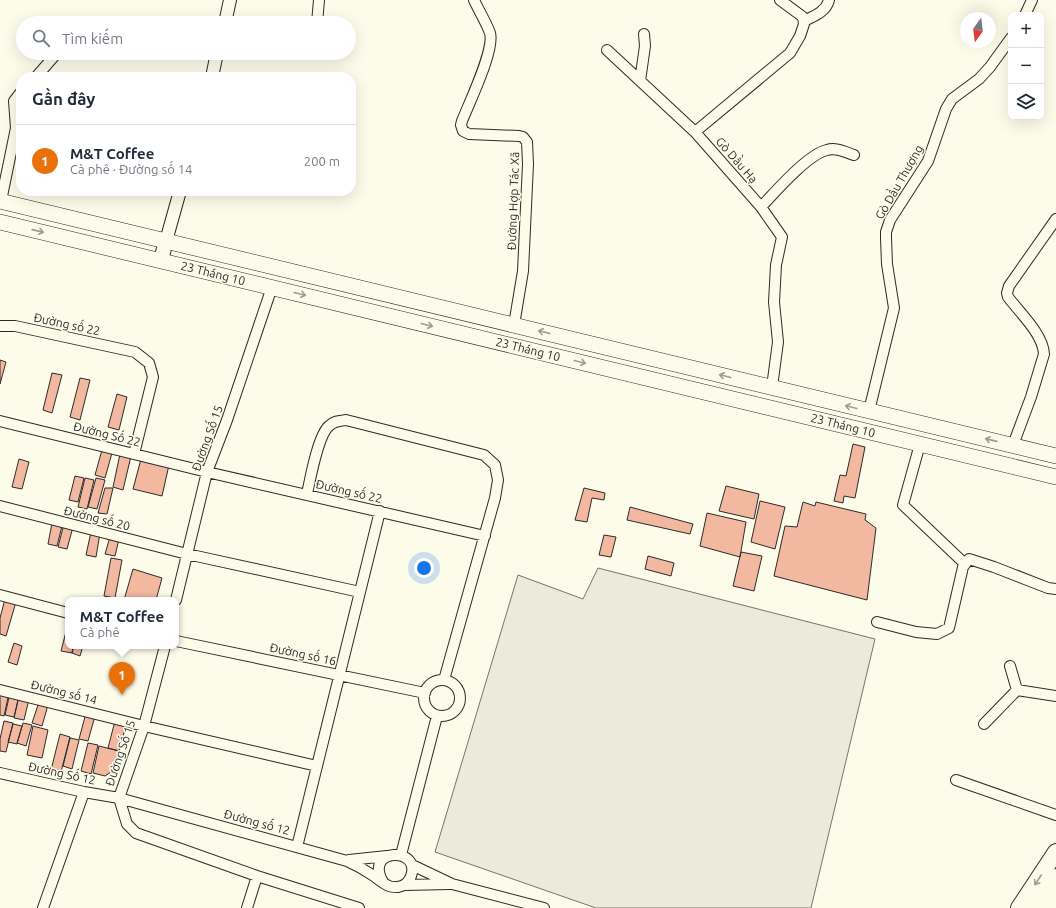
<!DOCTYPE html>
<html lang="vi">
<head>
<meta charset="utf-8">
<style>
	:root { --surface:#fff; --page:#f6f6f7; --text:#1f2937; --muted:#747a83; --line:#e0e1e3; --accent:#c62828 }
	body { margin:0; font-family:Ubuntu,sans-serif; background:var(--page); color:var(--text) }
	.controls { position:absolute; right:12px; top:12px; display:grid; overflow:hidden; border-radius:8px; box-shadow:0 4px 16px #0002 }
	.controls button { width:36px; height:36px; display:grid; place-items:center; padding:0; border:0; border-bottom:1px solid var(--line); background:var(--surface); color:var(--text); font:20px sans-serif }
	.compass { position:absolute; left:960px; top:12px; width:36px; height:36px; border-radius:50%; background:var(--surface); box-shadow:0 4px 16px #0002; rotate:194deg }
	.you { position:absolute; left:424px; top:568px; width:14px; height:14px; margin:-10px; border:3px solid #fff; border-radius:50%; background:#1a73e8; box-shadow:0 0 0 6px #1a73e833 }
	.badge { display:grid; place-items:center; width:26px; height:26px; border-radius:50%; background:var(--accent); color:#fff; font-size:13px; font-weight:700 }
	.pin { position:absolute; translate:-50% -33px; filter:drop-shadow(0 1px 2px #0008) }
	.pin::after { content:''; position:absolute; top:21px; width:14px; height:12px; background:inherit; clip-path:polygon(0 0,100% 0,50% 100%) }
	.popup { position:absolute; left:65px; top:597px; width:114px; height:52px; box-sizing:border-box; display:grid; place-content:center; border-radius:8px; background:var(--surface); filter:drop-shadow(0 1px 3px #0005); font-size:13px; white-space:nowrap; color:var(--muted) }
	.popup b { font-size:15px; color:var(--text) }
	.popup::after { content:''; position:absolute; left:50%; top:100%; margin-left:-8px; border:8px solid transparent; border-top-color:var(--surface) }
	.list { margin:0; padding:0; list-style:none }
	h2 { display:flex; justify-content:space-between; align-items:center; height:52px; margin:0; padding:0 16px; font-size:17px }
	h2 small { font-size:13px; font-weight:400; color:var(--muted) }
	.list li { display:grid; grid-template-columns:26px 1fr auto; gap:12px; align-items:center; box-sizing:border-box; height:72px; padding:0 16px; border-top:1px solid var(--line) }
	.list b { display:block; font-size:15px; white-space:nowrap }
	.list p { margin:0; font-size:13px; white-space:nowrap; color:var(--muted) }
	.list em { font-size:13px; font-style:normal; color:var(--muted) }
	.icon { flex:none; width:22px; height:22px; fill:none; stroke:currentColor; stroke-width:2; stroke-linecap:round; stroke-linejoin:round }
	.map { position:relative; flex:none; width:1056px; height:908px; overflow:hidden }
	.search { position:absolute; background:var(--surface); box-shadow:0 4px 16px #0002; left:16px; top:16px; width:340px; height:44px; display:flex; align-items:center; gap:10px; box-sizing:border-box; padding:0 14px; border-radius:22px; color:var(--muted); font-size:15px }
	.panel { position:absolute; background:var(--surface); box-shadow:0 4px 16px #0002; left:16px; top:72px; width:340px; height:124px; border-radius:16px }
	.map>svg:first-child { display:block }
	.green { fill:#ecebdb; stroke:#74746e }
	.building { fill:#f2b8a0; stroke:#2b2b2b }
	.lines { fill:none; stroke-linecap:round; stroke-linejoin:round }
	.minor-casing { stroke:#2b2b2b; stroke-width:12 }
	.tertiary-casing { stroke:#2b2b2b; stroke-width:14 }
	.secondary-casing { stroke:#2b2b2b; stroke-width:16 }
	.primary-casing { stroke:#2b2b2b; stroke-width:16 }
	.trunk-casing { stroke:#2b2b2b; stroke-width:18 }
	.minor { stroke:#fdfbea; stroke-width:10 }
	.tertiary { stroke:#fdfbea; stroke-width:12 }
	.secondary { stroke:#fdfbea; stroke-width:14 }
	.primary { stroke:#fdfbea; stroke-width:15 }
	.trunk { stroke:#fdfbea; stroke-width:16 }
	.oneway { stroke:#9e9d94 }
	.labels { text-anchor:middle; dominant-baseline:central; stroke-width:3; stroke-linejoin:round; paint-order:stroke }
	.street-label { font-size:12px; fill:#2b2b2b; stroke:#fdfbea }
</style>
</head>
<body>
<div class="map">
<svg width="1056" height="908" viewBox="0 0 1056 908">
	<rect width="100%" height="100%" fill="#fdfbea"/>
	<path class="green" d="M598,568L875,639L811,908H596L435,852L518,575L583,599Z"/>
	<path class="building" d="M0,360L6,362L0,384Z
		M52,373L62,375L52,413L43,410Z
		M80,378L90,380L80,420L70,417Z
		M117,394L127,397L119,430L108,427Z
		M853,444L865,447L855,498L844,496L843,503L834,501L840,475L846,476Z
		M102,450L112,453L105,478L95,475Z
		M120,454L131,456L123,490L113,487Z
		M19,459L29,462L22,489L12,487Z
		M141,459L169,465L162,496L133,489Z
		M75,476L84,478L78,502L69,500Z
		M85,478L94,480L87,509L78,507Z
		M96,478L105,480L97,509L88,507Z
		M726,486L759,494L754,519L719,511Z
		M105,488H113L107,514L98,513Z
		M584,488L605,493L604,500L592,498L587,522L575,520Z
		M760,501L785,507L775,549L751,542Z
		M803,502L815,506L816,502L866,514L865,520L876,528L867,600L774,576L785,526L797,527Z
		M630,507L693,524L690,534L627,520Z
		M707,513L746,522L740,557L700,546Z
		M52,523L62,526L57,546L48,544Z
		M64,524L73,527L67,549L58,547Z
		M91,532L100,533L96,557L86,555Z
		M604,535L616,537L611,557L599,555Z
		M110,537L119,539L115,556L105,554Z
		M741,552L762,556L754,591L733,586Z
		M648,556L674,563L671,576L645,569Z
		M111,558L122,560L115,598L104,596Z
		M133,569L162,578L156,600H124Z
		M5,599L16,602L6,636L0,634V618Z
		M68,624V646H73L72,653L61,651Z
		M14,643L22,646L17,665L8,662Z
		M74,646H83L80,656L72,653Z
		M0,693H9L4,716L0,715Z
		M10,693L19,696L14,717L5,715Z
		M19,696L29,699L24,720L14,718Z
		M39,702L48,705L42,726L32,723Z
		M86,713L95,716L88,741L79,739Z
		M4,721L13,723L6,752L0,751V739Z
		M115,721L121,722L125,729L119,751L108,748Z
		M23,723L32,725L26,746L17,743Z
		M13,724L22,726L17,744L8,742Z
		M33,726L48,730L42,758L27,755Z
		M60,734L70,737L61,772L51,770Z
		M70,738L79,740L72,769L63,766Z
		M88,743L98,745L91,774L81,771Z
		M99,746L119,751L114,770L105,776L93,773Z"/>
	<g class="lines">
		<g class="minor-casing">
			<path id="minor" d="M474,0C479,11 486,22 490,33C495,50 469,103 462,121L461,125L463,131L469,134L519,136L523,137L527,142L528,164L523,271L514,325
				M1025,15L1032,0
				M804,21C814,16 826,12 829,0
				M317,23L319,0
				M607,50L695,132
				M36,77L57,53
				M640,81L645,46L644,34
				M1,201L16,128L14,101L21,92
				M761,207C775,192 808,154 827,150C836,147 845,152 854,155
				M0,326H15L135,352L149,363L153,377L134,454
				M772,387L778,342L774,302L776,265L782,237L761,207L695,132L790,53L800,36L804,24L803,17L780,0
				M869,411L894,308L887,264L886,238V232L890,220L928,161L946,109L952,99L979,79L990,67L1011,38
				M0,421L207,472L485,536
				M920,444L903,505L965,564
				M1013,445L1031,397L1044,354C1043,334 1020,313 1008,297L1007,293L1009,286L1056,219
				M307,494C310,480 318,435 329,426C334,421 339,421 346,420L484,455L495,465L498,480L495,498L444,680
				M0,506L187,554L360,592
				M0,595L68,613
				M176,600L207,472L227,420L272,287
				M877,622L916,632L937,634L949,628L963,567L969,559L994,567L1048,588L1056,589
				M176,641L425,693
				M1010,666L1017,690L1056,696
				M424 698a18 18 0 1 1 36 0a18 18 0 1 1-36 0Z
				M0,690L144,726L317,766
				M984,724L1017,690
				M0,773L84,792L119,798L347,861C356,865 365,870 374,876C378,879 384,884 389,886C391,887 395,887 398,887C404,886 409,882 411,876C422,847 363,847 383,882
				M956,780L1056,815
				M119,798L127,824L136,833L257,876L359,908
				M119,798L144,726L165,646
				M297,847L380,511
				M401,855L437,716
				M349,860L387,856
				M412,865L452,884L544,908
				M404,885L450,884
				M43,908L84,792
				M247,908L257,876"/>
		</g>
		<g class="tertiary-casing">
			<path id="tertiary" d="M225,23L230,0
				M212,77L217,53
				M166,241L180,191"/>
		</g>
		<g class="secondary-casing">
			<path id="secondary" d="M161,260L166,241"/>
		</g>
		<g class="primary-casing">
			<path id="primary" d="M0,201L1056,456
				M0,222L1056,477"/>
		</g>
		<g class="trunk-casing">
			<path id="trunk" d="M1019,908L1056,852
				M1036,908L1056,877
				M1049,908L1056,898"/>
		</g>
		<use href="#minor" class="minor"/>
		<use href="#tertiary" class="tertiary"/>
		<use href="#secondary" class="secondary"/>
		<use href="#primary" class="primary"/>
		<use href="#trunk" class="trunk"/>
	</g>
	<defs><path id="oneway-shaft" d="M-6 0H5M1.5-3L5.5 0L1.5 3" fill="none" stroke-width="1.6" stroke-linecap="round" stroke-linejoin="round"/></defs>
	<g class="oneway">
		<use href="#oneway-shaft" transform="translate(38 231) rotate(13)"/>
		<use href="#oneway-shaft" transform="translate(300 294) rotate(14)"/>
		<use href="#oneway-shaft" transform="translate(427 325) rotate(14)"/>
		<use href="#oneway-shaft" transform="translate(544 332) rotate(-166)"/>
		<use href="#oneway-shaft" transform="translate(580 362) rotate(14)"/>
		<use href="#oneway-shaft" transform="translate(725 376) rotate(-166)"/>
		<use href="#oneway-shaft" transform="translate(851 407) rotate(-166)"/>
		<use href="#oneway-shaft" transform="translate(991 440) rotate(-167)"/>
		<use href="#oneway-shaft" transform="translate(1038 880) rotate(123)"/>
	</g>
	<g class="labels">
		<g class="street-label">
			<text transform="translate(737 160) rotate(49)">Gò Dầu Hạ</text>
			<text transform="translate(899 182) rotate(-60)">Gò Dầu Thượng</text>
			<text transform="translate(513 201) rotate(-88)">Đường Hợp Tác Xã</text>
			<text transform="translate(213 273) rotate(14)">23 Tháng 10</text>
			<text transform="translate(67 324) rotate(12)">Đường số 22</text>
			<text transform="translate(528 349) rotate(14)">23 Tháng 10</text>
			<text transform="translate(843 425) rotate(14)">23 Tháng 10</text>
			<text transform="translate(107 434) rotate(14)">Đường Số 22</text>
			<text transform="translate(207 438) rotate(-70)">Đường Số 15</text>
			<text transform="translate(349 491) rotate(13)">Đường số 22</text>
			<text transform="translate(97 518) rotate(14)">Đường số 20</text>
			<text transform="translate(303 654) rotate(12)">Đường số 16</text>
			<text transform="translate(64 692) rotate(14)">Đường số 14</text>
			<text transform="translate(120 753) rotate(-71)">Đường Số 15</text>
			<text transform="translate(62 773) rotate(12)">Đường Số 12</text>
			<text transform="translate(257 822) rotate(15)">Đường số 12</text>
		</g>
	</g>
</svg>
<div class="controls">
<button>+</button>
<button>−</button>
<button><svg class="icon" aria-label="layers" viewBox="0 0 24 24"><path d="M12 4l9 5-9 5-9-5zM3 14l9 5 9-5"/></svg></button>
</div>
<svg class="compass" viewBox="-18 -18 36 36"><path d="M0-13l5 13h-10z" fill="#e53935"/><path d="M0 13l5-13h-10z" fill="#747a83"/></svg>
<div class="you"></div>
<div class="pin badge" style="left:122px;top:695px;background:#e8710a">1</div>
<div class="popup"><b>M&amp;T Coffee</b>Cà phê</div>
<div class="search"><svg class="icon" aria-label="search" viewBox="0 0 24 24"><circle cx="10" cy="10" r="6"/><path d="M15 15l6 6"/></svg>Tìm kiếm</div>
<section class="panel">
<h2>Gần đây<small></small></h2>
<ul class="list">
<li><span class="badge" style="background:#e8710a">1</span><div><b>M&amp;T Coffee</b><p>Cà phê · Đường số 14</p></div><em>200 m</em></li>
</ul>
</section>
</div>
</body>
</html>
